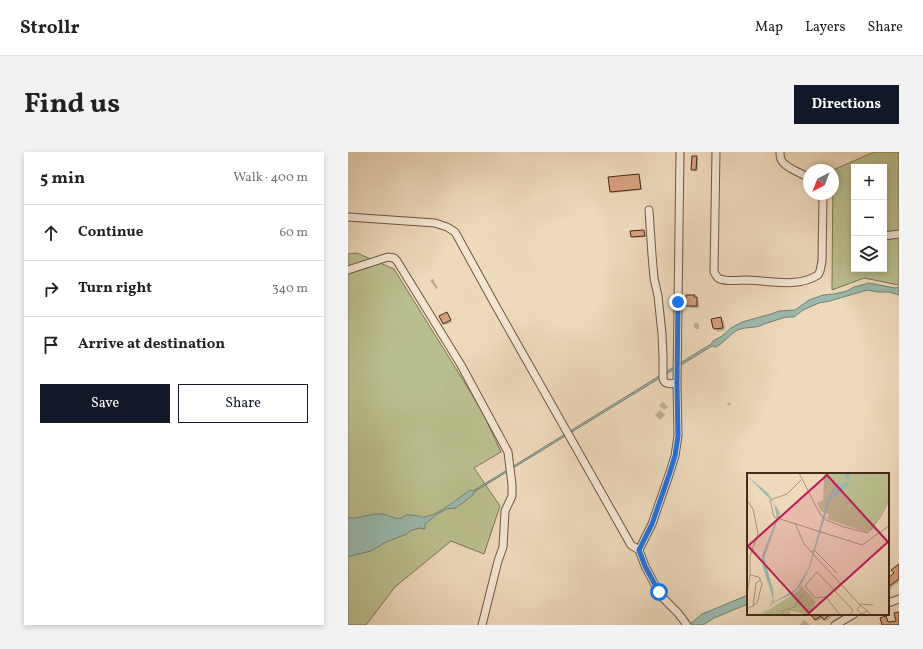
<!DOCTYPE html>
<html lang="en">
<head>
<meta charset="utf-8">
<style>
	:root { --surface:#fff; --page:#f2f2f2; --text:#202124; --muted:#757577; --line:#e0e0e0; --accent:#111827 }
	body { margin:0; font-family:Vollkorn,serif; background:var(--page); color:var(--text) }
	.controls { position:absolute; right:12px; top:12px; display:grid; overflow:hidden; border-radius:0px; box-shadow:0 2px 6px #0003 }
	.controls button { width:36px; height:36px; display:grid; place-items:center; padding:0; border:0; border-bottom:1px solid var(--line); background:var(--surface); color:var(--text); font:20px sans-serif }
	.compass { position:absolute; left:455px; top:12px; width:36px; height:36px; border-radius:50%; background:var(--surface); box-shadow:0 2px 6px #0003; rotate:222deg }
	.stop { position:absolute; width:12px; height:12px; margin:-9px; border:3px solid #1a73e8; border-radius:50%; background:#fff }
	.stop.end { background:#1a73e8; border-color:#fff; box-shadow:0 1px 4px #0008 }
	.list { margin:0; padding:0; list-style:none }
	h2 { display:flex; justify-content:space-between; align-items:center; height:52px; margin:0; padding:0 16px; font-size:17px }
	h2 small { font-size:13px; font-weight:400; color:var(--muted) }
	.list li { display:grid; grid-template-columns:26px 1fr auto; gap:12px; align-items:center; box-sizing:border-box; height:56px; padding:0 16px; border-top:1px solid var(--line) }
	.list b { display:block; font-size:15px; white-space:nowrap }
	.list em { font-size:13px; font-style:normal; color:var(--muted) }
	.actions { display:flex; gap:8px; padding:12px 16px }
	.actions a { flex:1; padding:9px 0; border:1px solid var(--accent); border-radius:0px; text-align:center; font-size:14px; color:var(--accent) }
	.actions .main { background:var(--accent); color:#fff }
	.icon { flex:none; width:22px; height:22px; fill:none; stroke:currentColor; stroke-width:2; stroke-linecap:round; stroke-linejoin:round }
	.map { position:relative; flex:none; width:551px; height:473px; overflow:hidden; border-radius:0px }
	header { display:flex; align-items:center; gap:24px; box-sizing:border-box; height:56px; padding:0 20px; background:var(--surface); border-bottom:1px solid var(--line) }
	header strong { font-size:19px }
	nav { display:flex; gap:22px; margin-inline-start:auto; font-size:14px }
	.intro { display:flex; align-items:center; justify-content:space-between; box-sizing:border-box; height:96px; padding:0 24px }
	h1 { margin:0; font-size:28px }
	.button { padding:10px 18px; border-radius:0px; background:var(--accent); color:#fff; font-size:14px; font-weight:700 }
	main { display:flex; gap:24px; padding:0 24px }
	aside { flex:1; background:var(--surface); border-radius:0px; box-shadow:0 2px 6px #0003 }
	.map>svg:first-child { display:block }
	.green { fill:#babf8f; stroke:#7f7454; fill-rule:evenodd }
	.water { fill:#99baaf; stroke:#778073 }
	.shadow { fill:#0003 }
	.building { fill:#d79f7c; stroke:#442a19 }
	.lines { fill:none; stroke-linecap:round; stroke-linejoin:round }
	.minor-casing { stroke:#6e5642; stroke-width:9 }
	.minor { stroke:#f4e6d3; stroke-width:7 }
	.route { stroke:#1a73e8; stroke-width:5 }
	.inset-river { fill:none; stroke:#99baaf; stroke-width:2 }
	.inset-road { fill:none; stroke:#aa937a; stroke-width:1 }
	.view { fill:#c2185b; fill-opacity:0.15; stroke:#c2185b; stroke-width:2 }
	.inset-edge { fill:none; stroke:#442a19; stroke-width:2 }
</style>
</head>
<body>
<header>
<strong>Strollr</strong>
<nav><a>Map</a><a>Layers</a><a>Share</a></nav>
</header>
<div class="intro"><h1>Find us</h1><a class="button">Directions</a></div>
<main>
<aside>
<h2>5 min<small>Walk · 400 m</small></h2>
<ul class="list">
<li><svg class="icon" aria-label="ahead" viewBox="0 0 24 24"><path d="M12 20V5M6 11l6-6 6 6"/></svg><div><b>Continue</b></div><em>60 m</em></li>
<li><svg class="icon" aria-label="right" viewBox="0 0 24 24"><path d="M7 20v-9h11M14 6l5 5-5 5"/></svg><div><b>Turn right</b></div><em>340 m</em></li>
<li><svg class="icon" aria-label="arrive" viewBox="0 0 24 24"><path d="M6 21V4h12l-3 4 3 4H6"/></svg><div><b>Arrive at destination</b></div></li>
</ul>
<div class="actions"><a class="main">Save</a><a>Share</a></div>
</aside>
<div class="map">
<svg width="551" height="473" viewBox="0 0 551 473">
	<rect width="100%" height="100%" fill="#eed9bb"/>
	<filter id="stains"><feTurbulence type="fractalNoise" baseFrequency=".005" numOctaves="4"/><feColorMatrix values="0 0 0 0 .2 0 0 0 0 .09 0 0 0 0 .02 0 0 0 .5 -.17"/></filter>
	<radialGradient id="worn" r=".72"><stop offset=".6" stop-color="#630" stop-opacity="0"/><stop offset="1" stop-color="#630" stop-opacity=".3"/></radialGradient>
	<path class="green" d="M526,0H551V133L516,126L484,138L485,18ZM506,15H536V117H506Z
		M9,101L46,117L133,257L153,300L126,316L152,354L136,402L103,389L47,435L18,473H0V102Z"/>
	<path class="water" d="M521,131L547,136L551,135V143L541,140H530L519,138L482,149L471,151L455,158L446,165H438L416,172C409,177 396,174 388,179C380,184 376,191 368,195L364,194L126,340V342L108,356L98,357L88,363L77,372V377L71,376L62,379L59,382L38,390L23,399L6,403L0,405V366C12,367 23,361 34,362C44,363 48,371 58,363C62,363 67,363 70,364C75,365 71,366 76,365C89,364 112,345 122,338L125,339L363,192L365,189L374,184L383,176L394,170L423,162L431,159L447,158L461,148L475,143L486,142L499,139L506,135Z
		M400,443V452L366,466L355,473H341L354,462Z"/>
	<path class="shadow" d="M348,5L350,7V19H346L344,17Z
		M291,23L292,24L294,38L265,41L263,40Z
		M296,79L297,80L298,85L285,86L284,85Z
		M85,127L90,136L88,137L82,128Z
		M346,144L351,149V156H342L339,153Z
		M100,163L104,170L97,173L92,165Z
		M373,166L376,169L377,178L370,180L366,176Z
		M346,171H350L351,173V177H348L346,175Z
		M315,250L320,255L316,258L311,253Z
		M381,250L383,253L381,254L379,251Z
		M312,258L317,263L312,268L307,263Z
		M551,414V430L543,435L544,436L540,438V427L547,422Z
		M464,462H487L478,469L475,466L469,469Z
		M456,468L462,473H452Z"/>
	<path class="building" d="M344,4H349L348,18H343Z
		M291,22L293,37L262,40L260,25Z
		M296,78L297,84L283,85L282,79Z
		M338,143H347L346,145H349V154H338Z
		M99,160L103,168L95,172L91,164Z
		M373,165L375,176L366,177V176H365L363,167Z
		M551,412V427L540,435V426L546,421L543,418Z
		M551,460V473H534L532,466L538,464L540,470L548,469L546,461Z
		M462,462H479L480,464L476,468L473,464L467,468Z"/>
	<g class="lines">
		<g class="minor-casing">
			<path id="minor" d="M368,0L366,120C368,123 369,126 372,127C380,130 391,128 400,128C423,129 449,136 470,123L472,119L474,109L475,42
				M432,0C432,2 432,5 433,7C435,15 454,21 461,26
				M301,58L304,103L306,126L310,144L314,182L315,205V227C317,233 323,232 329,231
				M0,65L87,71L99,75L107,80L145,149L283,393L291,398L297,414L313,444L330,461L339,473
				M536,84L551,82
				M0,118L40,105L46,106L49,109L113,213L160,300L164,333V344L157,359L155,395L150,409L134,473
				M291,398L304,372L321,323L327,304L330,284L329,231L332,0
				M540,451L551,447
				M487,473L506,462"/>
		</g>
		<use href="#minor" class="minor"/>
	</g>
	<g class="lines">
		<path class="route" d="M311,440L297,414L291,398L304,372L321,323L327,304L330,284L329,231L330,150"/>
	</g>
	<g transform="translate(399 321)">
		<rect width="142" height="142" fill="#eed9bb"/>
		<path d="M77,0H142V26L126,56L119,59L80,46L82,41L74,38L70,30L76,27ZM54,112L69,129L63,142L43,138V142H14L51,118Z" fill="#babf8f"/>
		<path d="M96,0H103L101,13L83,27L63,94L55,110L50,117L45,121L26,130L20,138L9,142L22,136L26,126L16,94L15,83L30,45L27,30L0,3L21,20L33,40L17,85L26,116L27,129L49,116L62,94L81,25L90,10L96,11L101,8Z" fill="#99baaf"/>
		<path class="inset-river" d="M11,0H26"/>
		<path class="inset-road" d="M52,0L73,41L79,47L97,54L121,60L134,43L142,27M54,7L40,21L23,27L27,44L115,72L142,53M0,27L6,36L11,60L3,83V102L0,121M48,50L57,71L112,131M64,79L67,77L90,100M114,132L110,136L114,141L121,138M6,134L9,110L14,107M0,136L10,130L15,111L12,104L3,102M35,142V138L47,134L56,121M93,142L79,124L68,125L58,113L70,99L104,135L106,138L102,142M125,142L112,131L126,132"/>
		<path class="view" d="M80,2L141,69L62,140L1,73Z"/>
		<rect width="142" height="142" class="inset-edge"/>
	</g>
	<rect width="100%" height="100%" filter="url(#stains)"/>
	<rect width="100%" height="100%" fill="url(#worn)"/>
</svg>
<div class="controls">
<button>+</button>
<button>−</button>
<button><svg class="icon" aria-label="layers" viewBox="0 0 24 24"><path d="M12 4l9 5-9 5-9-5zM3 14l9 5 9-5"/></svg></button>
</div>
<svg class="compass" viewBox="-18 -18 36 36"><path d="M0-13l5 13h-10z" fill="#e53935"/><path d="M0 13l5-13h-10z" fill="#757577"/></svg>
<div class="stop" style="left:311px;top:440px"></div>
<div class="stop end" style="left:330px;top:150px"></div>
</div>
</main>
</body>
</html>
